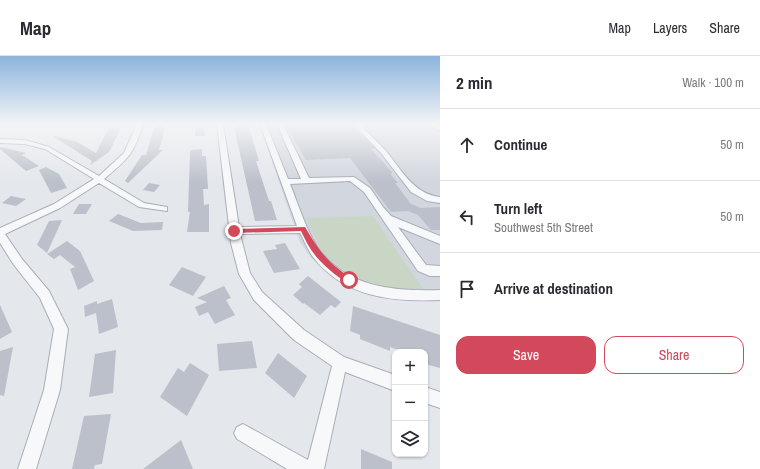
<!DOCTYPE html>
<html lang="en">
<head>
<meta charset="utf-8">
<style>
	:root { --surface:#fff; --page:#f2f2f3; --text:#2b2b33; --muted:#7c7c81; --line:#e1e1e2; --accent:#d1495b }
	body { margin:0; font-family:"Archivo Narrow",sans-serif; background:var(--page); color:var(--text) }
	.controls { position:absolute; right:12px; bottom:12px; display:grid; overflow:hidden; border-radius:8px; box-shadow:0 1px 3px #0004 }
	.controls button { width:36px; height:36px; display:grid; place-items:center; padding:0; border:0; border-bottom:1px solid var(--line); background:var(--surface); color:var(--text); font:20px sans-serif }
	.stop { position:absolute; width:12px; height:12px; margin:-9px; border:3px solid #d1495b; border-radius:50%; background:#fff }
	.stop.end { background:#d1495b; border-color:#fff; box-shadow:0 1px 4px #0008 }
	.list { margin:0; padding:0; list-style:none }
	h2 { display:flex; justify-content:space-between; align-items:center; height:52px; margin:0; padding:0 16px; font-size:17px }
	h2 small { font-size:13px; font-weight:400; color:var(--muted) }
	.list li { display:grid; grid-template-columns:26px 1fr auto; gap:12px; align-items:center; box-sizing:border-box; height:72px; padding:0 16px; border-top:1px solid var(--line) }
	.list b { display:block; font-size:15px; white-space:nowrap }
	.list p { margin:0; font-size:13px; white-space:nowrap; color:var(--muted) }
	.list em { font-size:13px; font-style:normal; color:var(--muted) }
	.actions { display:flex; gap:8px; padding:12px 16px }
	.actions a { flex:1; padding:9px 0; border:1px solid var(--accent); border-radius:12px; text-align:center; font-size:14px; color:var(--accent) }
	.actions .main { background:var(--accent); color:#fff }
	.icon { flex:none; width:22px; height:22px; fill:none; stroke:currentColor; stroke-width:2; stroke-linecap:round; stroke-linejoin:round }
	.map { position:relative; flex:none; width:440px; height:413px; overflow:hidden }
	header { display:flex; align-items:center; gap:24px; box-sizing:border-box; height:56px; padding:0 20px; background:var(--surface); border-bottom:1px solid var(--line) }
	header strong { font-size:19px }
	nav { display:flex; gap:22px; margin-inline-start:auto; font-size:14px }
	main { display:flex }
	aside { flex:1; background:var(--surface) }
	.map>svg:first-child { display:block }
	.built { fill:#d2d6de }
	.green { fill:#c9d6c5 }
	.building { fill:#bbc0ca }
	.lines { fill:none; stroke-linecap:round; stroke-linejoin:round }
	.minor-casing { stroke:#a9aeb7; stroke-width:2 }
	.minor { fill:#f7f8fa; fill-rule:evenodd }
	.route { fill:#d1495b }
</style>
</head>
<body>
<header>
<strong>Map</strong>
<nav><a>Map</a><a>Layers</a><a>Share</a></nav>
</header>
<main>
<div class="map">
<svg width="440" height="413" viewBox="0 0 440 413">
	<rect width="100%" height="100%" fill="#e4e7ec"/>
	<path class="built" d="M259,68H440V242L395,243L370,239L351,231L311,202L300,186Z"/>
	<path class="green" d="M373,160L423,233L389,232L363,225L339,211L322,197L306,162Z"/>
	<path class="building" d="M236,68H248L259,105H256L269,145H271L277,164L255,165L234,71H237Z
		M285,68H350L375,93H371L392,116L391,119L398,127H395L411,148L421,152L440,151V174H431L418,159L408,155L391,156L350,102L306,104Z
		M155,69H164L163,72H165L159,94H163L128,127L125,125L142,99H146Z
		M122,70L109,96L90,109L92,105L54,81L55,80L77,86L96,97L109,71Z
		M204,71L205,80H195V72Z
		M0,91L26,97L22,99L39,110L26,115L0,93Z
		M202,93V100H206L208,133H203L204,149L209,148V176H187L190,156H188L190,96L191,94Z
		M46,111L59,118L67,132L51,137L39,114Z
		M149,127L160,129L154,136L143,134Z
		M11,140L26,143L16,150L2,147Z
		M79,148H92L86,158H73Z
		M118,158L141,167L163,166L162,174L133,175L109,165Z
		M62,164L47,197L37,189L49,165Z
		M67,185L80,195L94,225L78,234L70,213L75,211L60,199L54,203L47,198Z
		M285,187L300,213L274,217L263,195L277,193L275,189Z
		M182,211L206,221L193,240L169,229Z
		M308,220L341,246L335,252L331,249L320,259L304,247L303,248L293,239L302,231L299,228Z
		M224,230L231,242L226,244L235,259L215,268L208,256L199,260L195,251L207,246L197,242Z
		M112,243L118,271L99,278L96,257L85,261L84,250L97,245V248Z
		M0,249L12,276L0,283Z
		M353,250L440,279V312L425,308V296H404L390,291V295L360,283V279L350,275Z
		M252,285L257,312L219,315L217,288Z
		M13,291L4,340L0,339V295Z
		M116,294L113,337L89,341L95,298Z
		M278,297L307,320L294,342L265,317Z
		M190,307L209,319L187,360L160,341L178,312L184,316Z
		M111,358L102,408L95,409L94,413H72L84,360Z
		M181,384L193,413H143Z
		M361,393L392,406V413H361Z"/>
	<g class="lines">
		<g class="minor-casing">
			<path id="minor" d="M137,68H143C134,98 128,103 104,123L144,147L167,151V155L139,151L99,127L60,152L5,178L22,203L49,235L68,273L60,334L36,413H18L44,334L54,273L40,242L14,209L0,187V172L54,148L94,123L45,93L25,88L0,87V83L25,84L49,91L99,120L124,97Z
				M217,68H223L239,171L297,170L260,68H266L288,123H301L277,68H283L309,122L354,121L370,132L383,151L391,160L440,180V188L398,171L426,209L440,210V220H430L418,215L364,136L350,125L290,128C299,150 306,175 320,195C350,233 397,235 440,234V244C393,246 345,242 313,201C308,194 304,184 300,177L240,178L250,217L262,236L304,274L344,301L395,319V335L345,316L324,413H287L237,383L234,377L237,371L243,368L308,404L332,310L294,284L254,244L239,218L231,187Z
				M358,68H364V73C371,80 379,87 386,95C401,113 413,138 440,141V147L427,145L411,136L381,97L359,74Z
				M427,68L440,70V74L428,69Z
				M425,331L440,336V352L425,347Z"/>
		</g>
		<use href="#minor" class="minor"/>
	</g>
	<linearGradient id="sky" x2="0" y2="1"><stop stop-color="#8bb4dd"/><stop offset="0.54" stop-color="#f3f4f6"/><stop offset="1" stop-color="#f3f4f6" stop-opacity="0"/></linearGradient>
	<rect width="440" height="126" fill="url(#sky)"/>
	<path class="route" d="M305,171C320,196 327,206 351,222V226C343,228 320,206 315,199C309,192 305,183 301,175L234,177L232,175L234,173Z"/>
</svg>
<div class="controls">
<button>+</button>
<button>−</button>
<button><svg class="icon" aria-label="layers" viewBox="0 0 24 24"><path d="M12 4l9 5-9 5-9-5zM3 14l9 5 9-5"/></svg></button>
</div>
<div class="stop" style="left:349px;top:224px"></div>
<div class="stop end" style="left:234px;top:175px"></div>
</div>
<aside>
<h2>2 min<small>Walk · 100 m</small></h2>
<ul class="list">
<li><svg class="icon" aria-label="ahead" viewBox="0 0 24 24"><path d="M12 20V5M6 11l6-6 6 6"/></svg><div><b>Continue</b></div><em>50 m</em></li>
<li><svg class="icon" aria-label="left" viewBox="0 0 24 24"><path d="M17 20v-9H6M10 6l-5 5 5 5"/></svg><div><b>Turn left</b><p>Southwest 5th Street</p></div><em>50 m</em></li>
<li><svg class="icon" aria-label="arrive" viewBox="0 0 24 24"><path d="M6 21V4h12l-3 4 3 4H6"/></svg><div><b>Arrive at destination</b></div></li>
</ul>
<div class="actions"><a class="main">Save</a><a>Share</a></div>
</aside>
</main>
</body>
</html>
